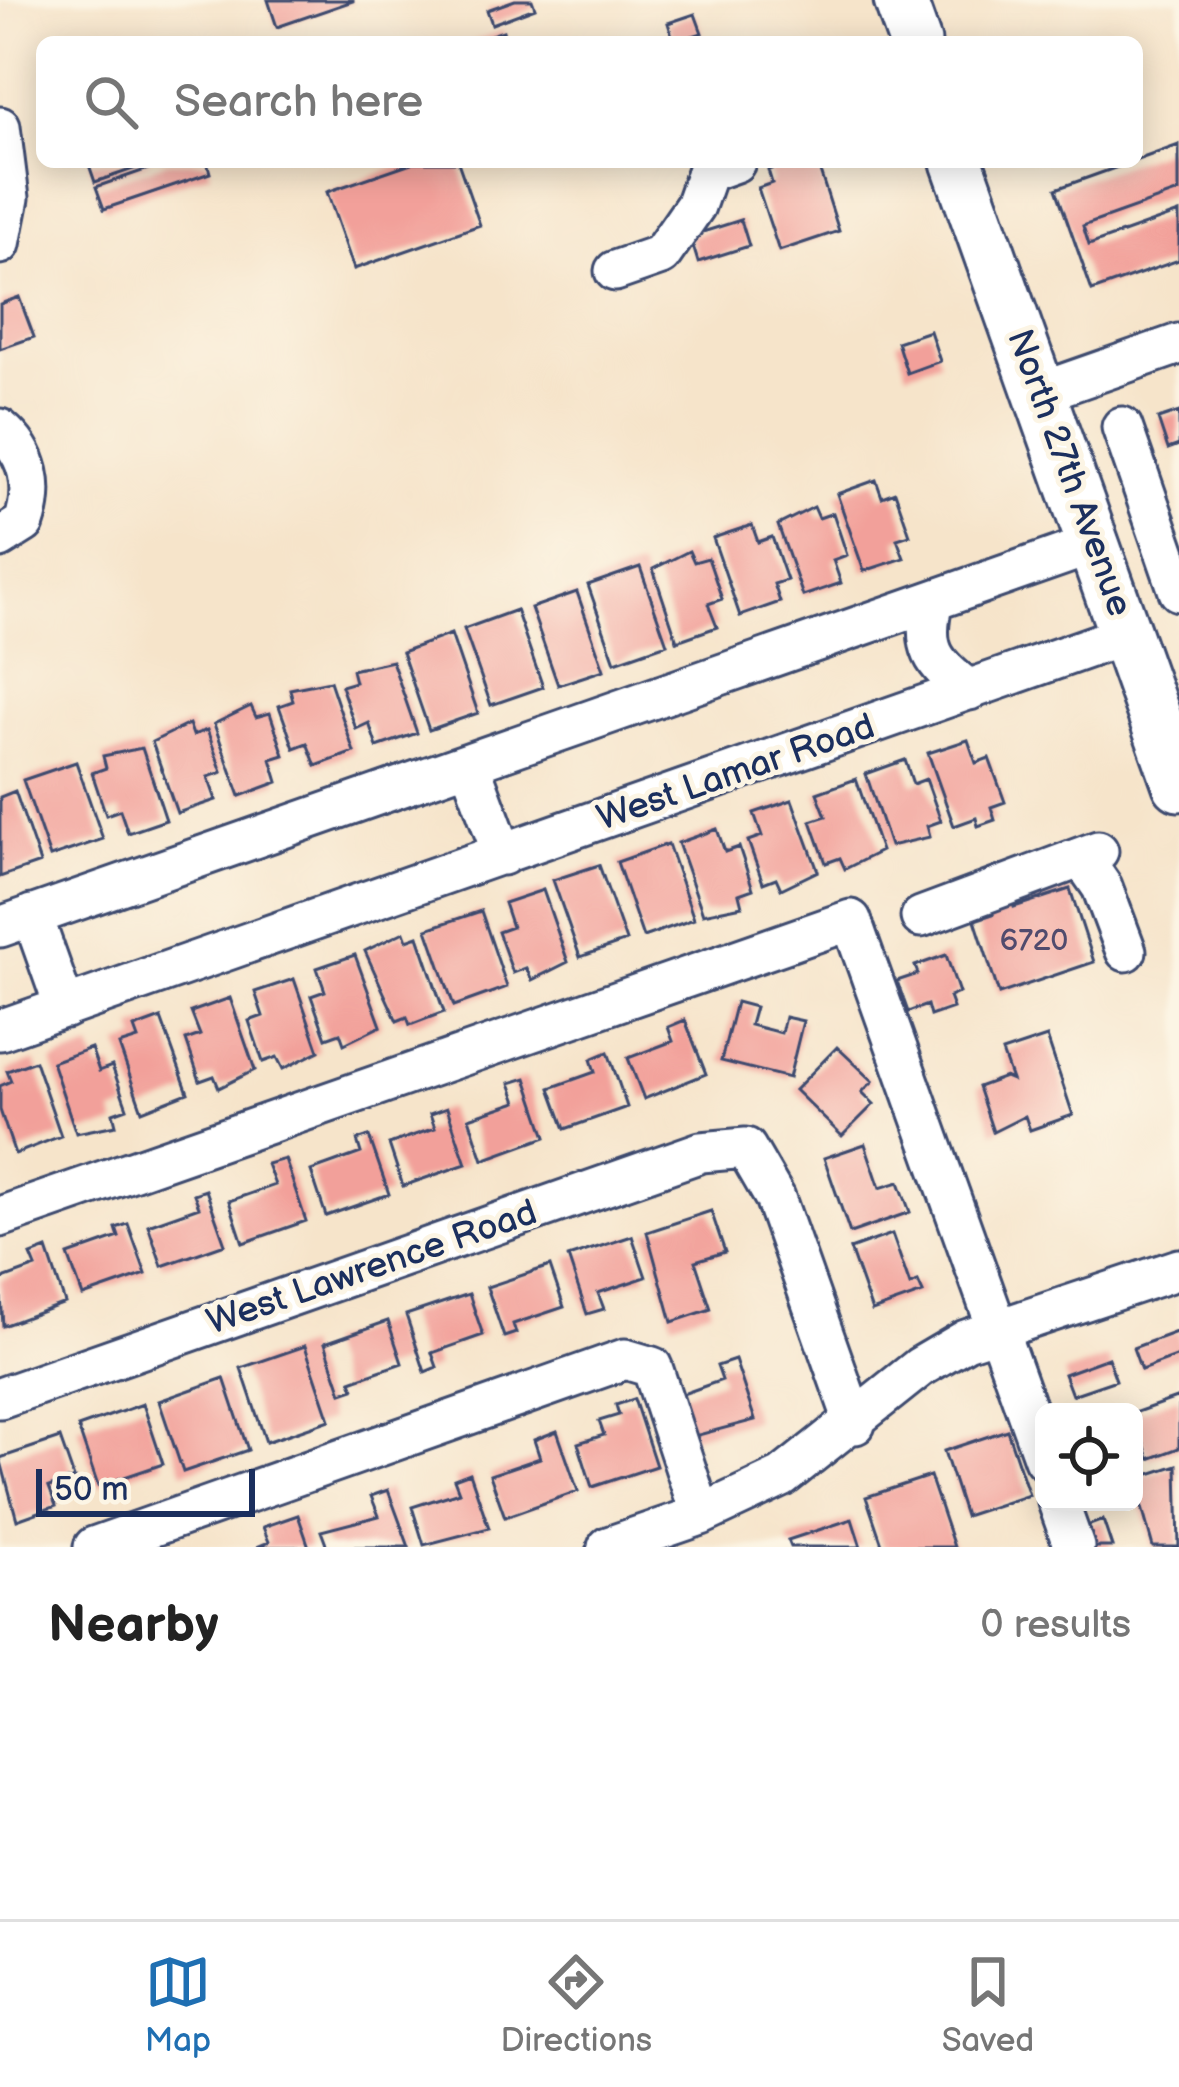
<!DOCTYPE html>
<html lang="en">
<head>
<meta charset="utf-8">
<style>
	:root { --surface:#fff; --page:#f2f2f2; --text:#222; --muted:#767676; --line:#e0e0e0; --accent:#1f6fb2 }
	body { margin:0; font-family:"Balsamiq Sans",sans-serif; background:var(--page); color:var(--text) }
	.controls { position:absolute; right:36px; bottom:36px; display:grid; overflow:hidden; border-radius:18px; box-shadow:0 6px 30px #0003 }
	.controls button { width:108px; height:108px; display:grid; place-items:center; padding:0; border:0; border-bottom:3px solid var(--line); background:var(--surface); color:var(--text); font:60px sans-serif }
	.scale { position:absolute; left:36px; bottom:30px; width:219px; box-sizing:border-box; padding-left:12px; border:6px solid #1b2f5e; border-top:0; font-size:33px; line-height:42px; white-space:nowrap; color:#1b2f5e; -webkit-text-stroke:9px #fcf5e5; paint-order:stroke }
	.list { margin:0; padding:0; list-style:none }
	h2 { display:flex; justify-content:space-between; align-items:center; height:156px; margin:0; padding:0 48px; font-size:51px }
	h2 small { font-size:39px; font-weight:400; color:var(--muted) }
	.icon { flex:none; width:66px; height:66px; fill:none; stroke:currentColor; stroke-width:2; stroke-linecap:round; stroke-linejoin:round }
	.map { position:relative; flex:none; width:1179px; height:1547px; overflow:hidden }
	.search { position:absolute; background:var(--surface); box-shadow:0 6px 30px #0003; left:36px; right:36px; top:36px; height:132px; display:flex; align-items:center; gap:30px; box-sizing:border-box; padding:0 42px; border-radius:18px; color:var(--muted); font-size:45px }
	.sheet { height:372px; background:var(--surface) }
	nav { display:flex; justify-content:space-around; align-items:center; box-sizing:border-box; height:168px; border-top:3px solid var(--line); background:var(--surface); font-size:33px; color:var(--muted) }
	nav a { display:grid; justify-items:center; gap:6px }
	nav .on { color:var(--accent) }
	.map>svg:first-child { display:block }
	.building { fill:#f2a09a }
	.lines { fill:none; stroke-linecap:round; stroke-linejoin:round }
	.minor-casing { stroke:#3c4a6e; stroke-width:45 }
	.major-casing { stroke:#3c4a6e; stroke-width:57 }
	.minor { stroke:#fff; stroke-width:39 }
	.major { stroke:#fff; stroke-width:51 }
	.labels { text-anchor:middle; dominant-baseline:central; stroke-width:10; stroke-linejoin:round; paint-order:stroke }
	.number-label { font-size:30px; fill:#514b6d }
	.street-label { font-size:36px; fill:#1b2f5e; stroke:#fcf5e5 }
</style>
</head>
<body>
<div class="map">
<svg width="1179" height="1547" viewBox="0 0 1179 1547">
	<rect width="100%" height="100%" fill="#fcf5e5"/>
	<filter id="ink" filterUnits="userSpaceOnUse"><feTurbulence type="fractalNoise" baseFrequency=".00833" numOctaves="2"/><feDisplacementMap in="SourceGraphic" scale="24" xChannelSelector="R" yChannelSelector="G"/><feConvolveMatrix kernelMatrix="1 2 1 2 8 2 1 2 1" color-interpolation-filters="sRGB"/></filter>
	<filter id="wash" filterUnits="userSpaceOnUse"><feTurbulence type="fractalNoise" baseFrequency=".004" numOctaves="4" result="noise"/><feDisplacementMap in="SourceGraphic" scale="48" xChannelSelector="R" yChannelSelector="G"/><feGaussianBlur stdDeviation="2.7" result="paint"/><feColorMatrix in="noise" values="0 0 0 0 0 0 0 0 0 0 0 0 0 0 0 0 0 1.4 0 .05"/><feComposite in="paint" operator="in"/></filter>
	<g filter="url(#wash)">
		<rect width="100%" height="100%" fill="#f6e4ca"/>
		<g id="blocks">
			<path class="building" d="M268,0H353V1L277,27Z
				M515,0H532L535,8L492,24L487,10Z
				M695,14L702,33L674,42L668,23Z
				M503,31L506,42H473V41Z
				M1179,145V192L1083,226L1089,245L1179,213V260L1092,291L1056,189Z
				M88,162H151V163L95,182Z
				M168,162H207L210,173L104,209L96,187Z
				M414,162H458L480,225L354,269L327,192Z
				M791,162H817L839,231L779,251L758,188L772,183L768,170Z
				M741,220L749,246L698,262L690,236Z
				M19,297L34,337L0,349V304Z
				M930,331L940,361L907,373L897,342Z
				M1179,412V445L1168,449L1158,419Z
				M876,480L882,497L895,492L910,535L897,539L904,558L864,571L837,494Z
				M814,507L819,518L833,513L847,555L833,560L841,583L803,596L778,525Z
				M752,525L758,542L772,537L787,580L774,584L780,602L740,616L713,538Z
				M689,551L694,562L708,558L722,599L708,604L717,627L677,641L653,569Z
				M640,567L667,644L615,662L588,585Z
				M577,592L604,670L558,685L531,608Z
				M516,610L543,687L491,705L464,629Z
				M451,634L478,713L429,730L402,652Z
				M392,661L417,733L377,747L369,723L356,729L341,686L355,682L352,670Z
				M330,681L354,752L316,766L307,743L294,748L279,706L293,701L290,689Z
				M251,706L256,717L270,713L284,755L271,759L278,782L240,796L214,724Z
				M189,724L193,735L207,730L222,772L208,777L216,800L177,813L152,742Z
				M968,740L976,763L989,758L1005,802L991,807L995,820L978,826L976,818L954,826L928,753Z
				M142,748L166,820L128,833L120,810L106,815L92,773L106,768L103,756Z
				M905,760L913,784L926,779L941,821L927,826L930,837L890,846L866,774Z
				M76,762L103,839L50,857L23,780Z
				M856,779L881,851L845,869L840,858L826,863L811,821L826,816L817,793Z
				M15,791L40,863L0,877V797Z
				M792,800L818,871L781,889L776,878L763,883L748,841L762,836L754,813Z
				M717,829L725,852L739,847L753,889L739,894L742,906L703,914L678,843Z
				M668,844L694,919L643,937L617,862Z
				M599,865L626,941L580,957L553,880Z
				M1070,889L1094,962L999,994L975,920L993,914L989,902L1010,895L1014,907Z
				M543,890L568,962L532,980L526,968L513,973L498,932L512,927L504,903Z
				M481,911L507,987L454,1006L427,929Z
				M404,932L407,940L418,936L444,1012L410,1025L407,1017L397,1021L365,951Z
				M355,955L381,1026L344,1044L340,1033L326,1038L311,996L325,991L317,968Z
				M946,955L959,993L949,997L953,1008L930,1016L927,1005L908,1012L897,981L918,974L915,966Z
				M294,979L319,1051L283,1069L277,1057L263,1062L249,1021L263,1016L255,992Z
				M230,998L255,1070L219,1088L214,1076L200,1081L186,1040L200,1035L191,1012Z
				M736,1002L755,1007L750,1025L781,1033L785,1017L803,1021L789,1078L721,1061Z
				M161,1018L188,1093L142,1111L119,1045L138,1039L134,1028Z
				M685,1020L706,1074L644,1099L628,1058L673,1041L668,1027Z
				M1047,1037L1073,1115L1030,1130L1025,1116L993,1132L978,1087L1005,1077L1012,1080L1002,1052Z
				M837,1047L873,1081L862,1092L874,1104L842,1136L795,1090Z
				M91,1048L99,1071L112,1066L127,1108L113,1113L116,1125L76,1133L52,1062Z
				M608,1052L627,1107L565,1129L550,1088L595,1072L591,1059Z
				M35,1061L61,1136L15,1154L0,1110V1086L11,1081L7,1071Z
				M526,1078L546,1137L483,1160L469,1118L517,1102L510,1083Z
				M447,1108L466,1164L403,1186L389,1144L435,1128L430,1114Z
				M369,1136L389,1194L326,1216L311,1171L361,1153L357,1140Z
				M865,1144L880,1188L899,1182L910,1212L850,1233L824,1158Z
				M285,1159L306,1221L243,1243L229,1201L275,1185L267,1164Z
				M206,1190L225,1244L162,1266L148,1225L199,1207L194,1194Z
				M711,1211L725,1252L695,1261L711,1309L672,1322L647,1232Z
				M128,1224L146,1274L83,1296L68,1255L119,1237L116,1228Z
				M892,1234L910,1285L918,1282L923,1293L872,1311L850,1249Z
				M632,1236L646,1277L598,1293L604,1309L587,1314L568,1257Z
				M47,1249L65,1303L3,1326L0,1280L36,1267L31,1255Z
				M550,1266L564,1307L513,1324L516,1333L504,1337L487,1287Z
				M469,1294L483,1335L432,1353L437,1367L425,1372L406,1315Z
				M388,1321L402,1363L351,1381L354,1389L342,1393L325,1343Z
				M1179,1331V1356L1141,1370L1133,1348Z
				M305,1346L330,1420L266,1442L241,1368Z
				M1108,1358L1116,1380L1072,1395L1064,1374Z
				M735,1360L755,1420L691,1437L677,1396L722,1380L717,1366Z
				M224,1378L248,1450L183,1472L159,1401Z
				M1179,1397V1448L1149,1459L1134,1413Z
				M634,1399L656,1466L592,1487L578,1443L604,1435L599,1421L619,1415L616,1405Z
				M143,1404L163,1464L98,1486L78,1427Z
				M1007,1430L1029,1495L965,1516L944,1451Z
				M557,1431L578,1491L505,1517L490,1475L540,1458L534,1440Z
				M60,1438L74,1478L49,1487L56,1506L17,1520L0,1458Z
				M1177,1465L1179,1547H1153L1134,1479Z
				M470,1473L489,1528L424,1545L412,1507L459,1492L454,1479Z
				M930,1476L954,1547H883L866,1497Z
				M388,1490L409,1547H327L321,1531L379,1516L371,1496Z
				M298,1515L309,1547H257L269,1542L263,1527Z
				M852,1519L861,1547H791L788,1540Z
				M1103,1520L1112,1547H1086L1079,1529Z"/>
		</g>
	</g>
	<g filter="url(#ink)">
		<use href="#blocks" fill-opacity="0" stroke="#3c4a6e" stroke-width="3"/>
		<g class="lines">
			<g class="minor-casing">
				<path id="minor" d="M0,127L9,198L0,244
					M615,271L661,255L695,206L707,172L735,162
					M1042,392L1179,344
					M1122,427L1179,591
					M0,429C30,454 36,488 24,523L0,538
					M933,601C921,648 932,663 969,690
					M469,763L503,855
					M1082,858L1102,887L1126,951
					M32,915L65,1008
					M921,917L1098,851
					M0,927L1097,543
					M0,1030L1127,634
					M0,1217L851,920L1044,1459
					M0,1398L701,1152L746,1148L775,1198L855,1424
					M1058,1502L1074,1547
					M94,1547L625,1359L652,1367L701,1515
					M608,1547L701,1515L782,1477L920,1367L966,1340L1179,1269"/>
			</g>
			<g class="major-casing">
				<path id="major" d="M900,0L915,42
					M957,162L1179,785"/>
			</g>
			<use href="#minor" class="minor"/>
			<use href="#major" class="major"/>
		</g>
	</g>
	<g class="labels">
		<g class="number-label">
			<text x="1034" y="941">6720</text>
		</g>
		<g class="street-label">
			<text transform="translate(1069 473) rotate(70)">North 27th Avenue</text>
			<text transform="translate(736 773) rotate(-19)">West Lamar Road</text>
			<text transform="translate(372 1268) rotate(-19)">West Lawrence Road</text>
		</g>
	</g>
</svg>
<div class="controls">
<button><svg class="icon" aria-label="locate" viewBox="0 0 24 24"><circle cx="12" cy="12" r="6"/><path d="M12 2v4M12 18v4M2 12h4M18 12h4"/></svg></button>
</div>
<div class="scale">50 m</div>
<div class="search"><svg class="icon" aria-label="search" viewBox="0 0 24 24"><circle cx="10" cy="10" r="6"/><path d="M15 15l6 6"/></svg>Search here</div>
</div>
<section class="sheet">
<h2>Nearby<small>0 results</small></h2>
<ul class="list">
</ul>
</section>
<nav>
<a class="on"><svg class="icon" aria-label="map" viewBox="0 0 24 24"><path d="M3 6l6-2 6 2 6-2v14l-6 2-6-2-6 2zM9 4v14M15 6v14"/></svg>Map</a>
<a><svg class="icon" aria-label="directions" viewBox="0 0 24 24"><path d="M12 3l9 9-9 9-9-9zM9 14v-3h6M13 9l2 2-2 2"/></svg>Directions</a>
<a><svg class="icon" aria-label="saved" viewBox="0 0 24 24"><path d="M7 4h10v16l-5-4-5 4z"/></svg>Saved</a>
</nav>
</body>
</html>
